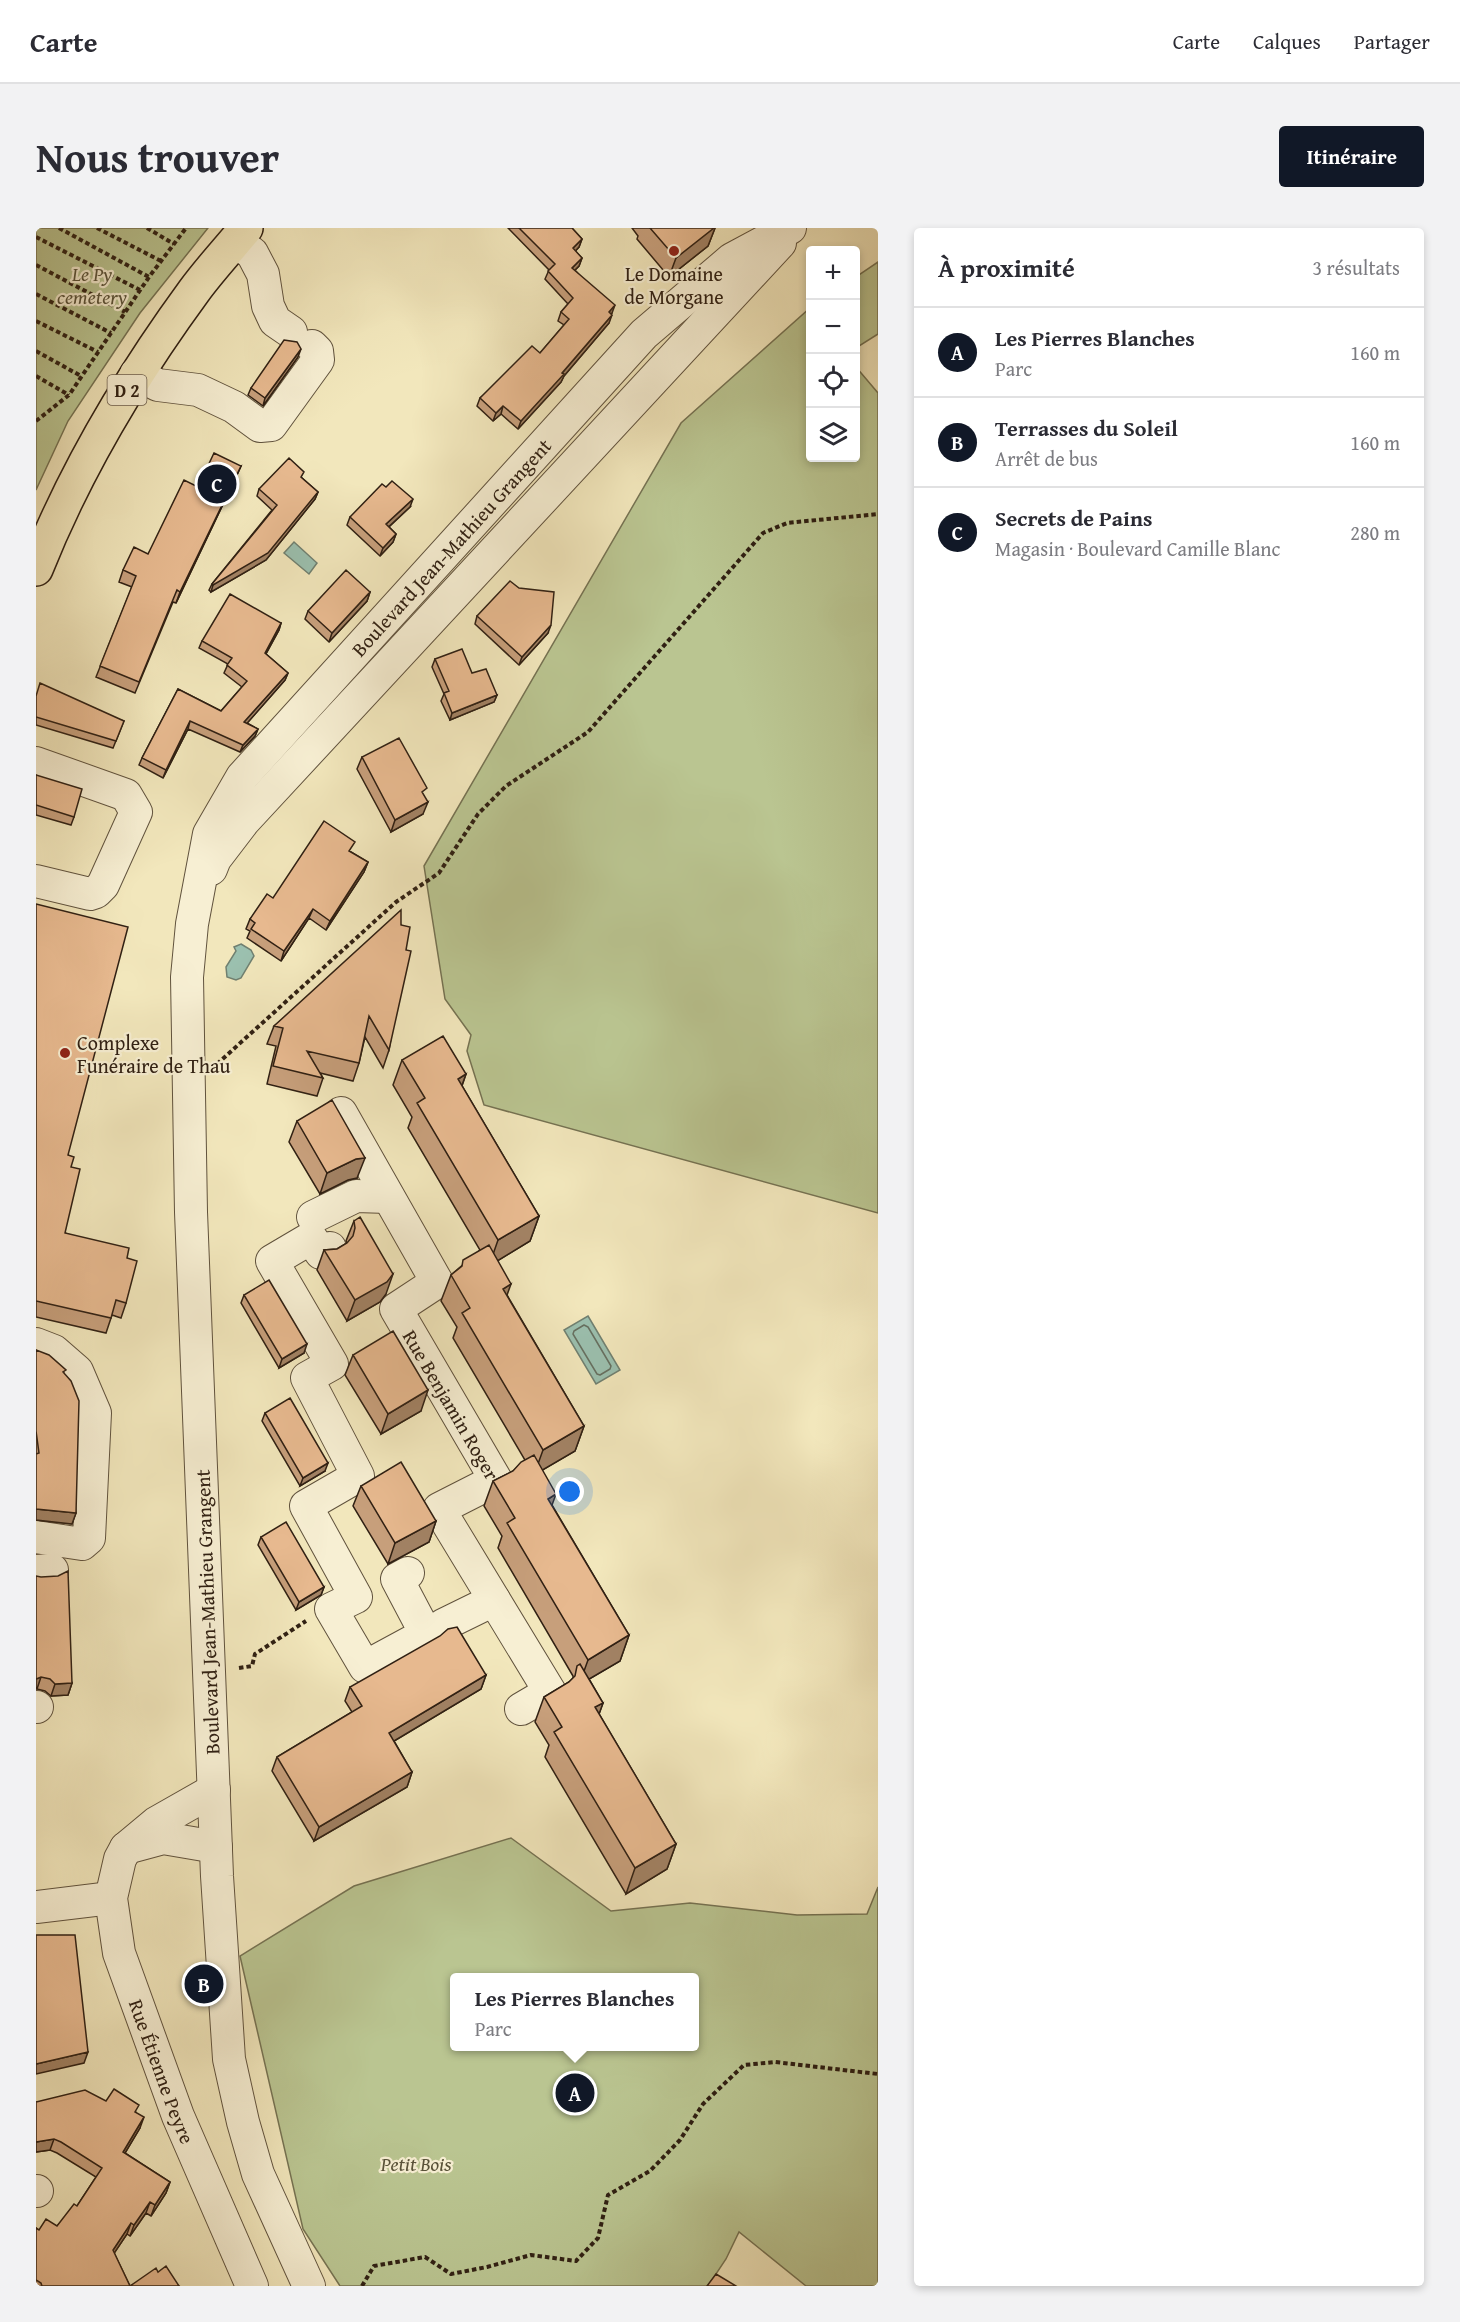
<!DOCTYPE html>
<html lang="fr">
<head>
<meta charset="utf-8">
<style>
	:root { --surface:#fff; --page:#f2f2f3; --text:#2b2b33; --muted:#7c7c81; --line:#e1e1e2; --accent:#111827 }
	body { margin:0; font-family:"Gentium Book Plus",serif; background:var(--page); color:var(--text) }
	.controls { position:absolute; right:18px; top:18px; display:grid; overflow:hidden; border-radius:6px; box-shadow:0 3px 9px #0003 }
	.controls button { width:54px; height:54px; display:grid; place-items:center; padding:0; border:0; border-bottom:2px solid var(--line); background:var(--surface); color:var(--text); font:30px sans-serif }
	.you { position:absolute; left:534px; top:1264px; width:21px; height:21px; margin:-15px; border:4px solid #fff; border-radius:50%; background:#1a73e8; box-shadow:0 0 0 9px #1a73e833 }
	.badge { display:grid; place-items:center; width:39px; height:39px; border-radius:50%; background:var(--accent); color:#fff; font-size:20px; font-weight:700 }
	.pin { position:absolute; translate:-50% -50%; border:3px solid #fff; box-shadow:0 2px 6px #0006 }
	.popup { position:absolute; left:414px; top:1745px; width:249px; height:78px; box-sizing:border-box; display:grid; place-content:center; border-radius:6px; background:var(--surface); filter:drop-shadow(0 2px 4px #0005); font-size:20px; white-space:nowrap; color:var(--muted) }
	.popup b { font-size:22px; color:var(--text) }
	.popup::after { content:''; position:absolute; left:50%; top:100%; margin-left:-12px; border:12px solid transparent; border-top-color:var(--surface) }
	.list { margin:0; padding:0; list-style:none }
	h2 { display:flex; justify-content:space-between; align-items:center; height:78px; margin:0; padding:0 24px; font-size:26px }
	h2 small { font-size:20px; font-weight:400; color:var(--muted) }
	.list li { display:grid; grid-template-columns:39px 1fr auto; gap:18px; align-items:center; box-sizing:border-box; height:90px; padding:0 24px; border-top:2px solid var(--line) }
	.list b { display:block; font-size:22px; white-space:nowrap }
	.list p { margin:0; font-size:20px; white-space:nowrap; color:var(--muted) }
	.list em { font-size:20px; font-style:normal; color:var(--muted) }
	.icon { flex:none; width:33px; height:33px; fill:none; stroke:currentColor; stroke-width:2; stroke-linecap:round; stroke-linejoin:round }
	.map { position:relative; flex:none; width:842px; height:2058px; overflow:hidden; border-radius:6px }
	header { display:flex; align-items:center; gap:36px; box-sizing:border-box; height:84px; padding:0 30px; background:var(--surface); border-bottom:2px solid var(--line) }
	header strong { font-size:28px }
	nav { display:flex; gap:33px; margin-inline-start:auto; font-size:21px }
	.intro { display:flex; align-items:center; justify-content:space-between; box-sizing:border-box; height:144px; padding:0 36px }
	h1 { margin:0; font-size:42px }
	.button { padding:15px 27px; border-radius:6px; background:var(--accent); color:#fff; font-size:21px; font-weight:700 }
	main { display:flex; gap:36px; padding:0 36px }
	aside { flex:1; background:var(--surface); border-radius:6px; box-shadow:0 3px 9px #0003 }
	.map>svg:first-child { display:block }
	.green { fill:#bac591; stroke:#757252; stroke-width:1.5; fill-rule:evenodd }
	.water { fill:#9bc0af; stroke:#708071; stroke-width:1.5 }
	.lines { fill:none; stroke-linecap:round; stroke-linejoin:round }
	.shore { stroke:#667061; stroke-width:1.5 }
	.minor-casing { stroke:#60523d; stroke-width:34 }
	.major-casing { stroke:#302013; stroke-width:36 }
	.path { stroke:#302013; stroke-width:4; stroke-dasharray:4.5 3; stroke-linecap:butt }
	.minor { stroke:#f7efd3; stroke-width:32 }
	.major { stroke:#f2e7bc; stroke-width:33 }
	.wall { fill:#c79f7b; stroke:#302013; stroke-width:1.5 }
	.shaded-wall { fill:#a28264; stroke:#302013; stroke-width:1.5 }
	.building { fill:#e7b98f; stroke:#302013; stroke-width:1.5 }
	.poi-dot { fill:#8f2418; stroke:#f7efd3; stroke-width:2 }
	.labels { text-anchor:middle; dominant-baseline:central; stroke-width:4.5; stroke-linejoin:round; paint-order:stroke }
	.shield { fill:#f7efd3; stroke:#6c5e4d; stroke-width:1.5 }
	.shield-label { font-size:18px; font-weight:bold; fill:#302013 }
	.park-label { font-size:20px; font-style:italic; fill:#595239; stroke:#f7efd3 }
	.poi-label { font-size:20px; fill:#302013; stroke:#f7efd3 }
	.street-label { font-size:20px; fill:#302013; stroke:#f7efd3 }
</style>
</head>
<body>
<header>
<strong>Carte</strong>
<nav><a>Carte</a><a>Calques</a><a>Partager</a></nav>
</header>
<div class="intro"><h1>Nous trouver</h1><a class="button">Itinéraire</a></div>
<main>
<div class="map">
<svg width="842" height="2058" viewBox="0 0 842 2058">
	<rect width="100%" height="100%" fill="#f2e7bc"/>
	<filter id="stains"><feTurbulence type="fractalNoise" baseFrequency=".00333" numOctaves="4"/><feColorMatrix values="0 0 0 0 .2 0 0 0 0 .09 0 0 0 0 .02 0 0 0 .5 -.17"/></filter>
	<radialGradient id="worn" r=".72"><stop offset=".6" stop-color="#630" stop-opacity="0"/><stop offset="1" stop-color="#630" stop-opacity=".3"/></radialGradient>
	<path class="green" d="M0,0H172L104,85L32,193L0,262Z
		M842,34V106L820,120V49Z
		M774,80V230H820V139L842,165V985L448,877L431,823L435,807L409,771L388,638L645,195Z
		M475,1610L575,1683L654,1675L761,1687L831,1686L842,1659V2058H770L703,2004L690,2031L672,2058H304L267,2001L204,1728L318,1658ZM419,1750H659V1818H419Z"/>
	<path class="water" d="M258,314L281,335L273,346L248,325Z
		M205,716L215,722L218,728L205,750L200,752L191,749L190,739L200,723L198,719Z
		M552,1088L584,1142L560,1156L528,1102Z"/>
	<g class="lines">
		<path class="shore" d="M548,1097L552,1099L575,1138L574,1141L564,1147L561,1146L537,1106L538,1103Z"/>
		<g class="minor-casing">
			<g id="minor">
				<path d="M199,14L216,25L227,46L232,78L239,93L255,104"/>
				<path d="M100,146L122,157L162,162L198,179L224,198L235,197L282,132L281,123L276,118"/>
				<path d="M0,535L90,567L100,584L67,657L60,664L54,666L0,653"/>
				<path d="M175,641L179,631L208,593L744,15"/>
				<path id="s1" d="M305,885L401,1054L360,1081L460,1252L403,1281L514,1464L485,1481"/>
				<path d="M277,989L320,968L352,969"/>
				<path d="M294,1020L285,1025L275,1010L236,1033L296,1136L271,1150L322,1248L270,1278L320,1369L295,1381L329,1439L390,1406L361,1351L372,1345"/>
				<path d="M0,1116L18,1123L41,1143L59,1185L53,1310L46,1316L0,1309"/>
				<path d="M0,1343L16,1342"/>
				<path d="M407,1397L458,1372"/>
				<path d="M0,1479H1"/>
				<path d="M178,1562L120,1595L90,1620L127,1610L180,1619"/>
				<path id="s2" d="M90,1620L84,1631L75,1670L83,1725L142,1888L216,2058"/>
				<path d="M0,1679L75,1670"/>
				<path d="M0,1963H1"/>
				<path id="s3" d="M273,2058L222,1946L207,1894L193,1831L181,1648L155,984L151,749L156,696L173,606L206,549L608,106L696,31L754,0"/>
			</g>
		</g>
		<g class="major-casing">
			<path id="major" d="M0,341C39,243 95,149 158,63C174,41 193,21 210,0"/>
		</g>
		<path class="path" d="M23,0L113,49
			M61,0L125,33
			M111,0L138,16
			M0,9L104,62
			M0,37L89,84
			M0,66L75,105
			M0,93L62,124
			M0,123L45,148
			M0,148L33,167
			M0,193L33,167L113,49L150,0
			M181,836L360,674L403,645L442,586L470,558L552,504L727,305L751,295L842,286
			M203,1440L216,1438L219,1426L270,1393
			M326,2058L338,2038L389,2029L415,2046L451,2039L495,2027L540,2033L562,2010L572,1967L614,1943L644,1912L667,1876L708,1837L739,1834L842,1846"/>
		<use href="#minor" class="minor"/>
		<use href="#major" class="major"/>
	</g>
	<path class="wall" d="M472,0H536L546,11L543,19L539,23L546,30L543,38L539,42L576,85L575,86L573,95L528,148L525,154L482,201L465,186L457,193L441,178L444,170L504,125L528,97L522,93L525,84L532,76L509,51L513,42Z
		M596,0H679L672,18L633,49L601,11L602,8Z
		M262,129L227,178L212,167L215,160Z
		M205,238L200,249L140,375L137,374L99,465L60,449L96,359L83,354L87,342L112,326L162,259Z
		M266,250L282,264L279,271L230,332L175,364L173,362L176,356L236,282L221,268L223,261Z
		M374,279L353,299L360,306L357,314L344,328L311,297L314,289Z
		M334,364L331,373L293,414L269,391L272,383Z
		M441,388L512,405L483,437L439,396Z
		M245,395L243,402L230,426L252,445L249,452L211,495L222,501L219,508L204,524L152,501L127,550L103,537L106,530L142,461L185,483L206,459L188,445L192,436L163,420L166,413Z
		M399,431L436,445L461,467L458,474L414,492L405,473L408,466L396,439Z
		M0,467L88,493L77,520L0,497Z
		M326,529L388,568L387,586L355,604L321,541Z
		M0,547L38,589L35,597L0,587Z
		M315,624L332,634L328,644L290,702L273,690L245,733L211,710L214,703L210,701L214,691L237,670Z
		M0,676L32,927L35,939L29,1005L91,1030L90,1075L85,1090L76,1087L70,1105L0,1089Z
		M365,697L370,722L353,822L347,840L329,809L323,835L317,853L284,845L287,850L281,868L231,856L240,818L231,816L238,798Z
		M366,832L430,846L426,858L503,988L494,1013L461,1033L471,1067L548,1198L539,1223L506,1242L516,1277L593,1407L584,1433L553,1451L567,1475L563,1486L640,1616L631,1641L590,1666L509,1529L513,1517L499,1494L508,1469L533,1454L537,1450V1448L462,1320L466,1308L448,1278L457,1253L477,1243L489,1232L417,1110L421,1099L405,1073L415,1047L444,1022L372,900L376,889L357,857Z
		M261,893L321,950L312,952L284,966L253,914Z
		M318,993L350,1066L344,1074L311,1093L281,1042L288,1022L301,1021L311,1015L310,1013Z
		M208,1067L268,1125L243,1140L205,1075Z
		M0,1122L28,1145L40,1285L36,1296L0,1292Z
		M317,1127L385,1183L345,1206L309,1147Z
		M229,1185L289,1243L264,1258L226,1193Z
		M325,1258L400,1293L393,1314L352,1336L317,1278Z
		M225,1309L288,1359L285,1367L260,1382L222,1317Z
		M0,1348L36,1455L32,1467L15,1468L9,1463L1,1461Z
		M450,1447L445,1461L358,1513L376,1544L371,1559L278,1613L236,1543L241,1529L316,1484L309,1473L314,1459Z
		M70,1873L100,1884L104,1900L89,1925L134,1954L130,1965L115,1988L110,1985L94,2008L91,2006L78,2025L94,2058L122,2044L143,2058H0V2000L3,2002L21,1998L41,1978L60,1949L21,1925L14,1922L0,1924V1874Z"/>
	<path class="shaded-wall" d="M673,0H679L672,18L633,49L640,30Z
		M546,11L543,19L534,29L537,20Z
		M546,30L543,38L533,48L536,40Z
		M579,77L576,85L570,92L573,84Z
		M576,87L573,95L528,148L525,154L482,201L485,193Z
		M265,121L262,129L227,178L229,170Z
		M467,178L465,186L457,193L460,185Z
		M205,238L200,249L140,375L144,364Z
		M282,264L279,271L230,332L175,364L177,357Z
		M377,271L374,279L347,304L350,296Z
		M360,306L357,314L344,328L347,320Z
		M334,364L331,373L293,414L296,405Z
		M245,395L243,402L226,433L229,425Z
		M515,397L512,405L483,437L486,429Z
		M252,445L249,452L206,501L208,494Z
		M461,467L458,474L414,492L416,485Z
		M154,493L152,501L127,550L130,542Z
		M222,501L219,508L204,524L207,517Z
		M392,574L387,586L355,604L359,592Z
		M332,634L328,644L290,702L294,693Z
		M277,681L273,690L245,733L248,723Z
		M430,846L421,871L422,851Z
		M329,930L321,950L312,952L284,966L291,945L320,931Z
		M503,988L494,1013L453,1038L462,1012Z
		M357,1046L350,1066L344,1074L311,1093L319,1072Z
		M475,1056L466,1081L467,1061Z
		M271,1116L268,1125L243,1140L246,1131Z
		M392,1162L385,1183L345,1206L352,1186Z
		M548,1198L539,1223L498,1247L507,1222Z
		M292,1235L289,1243L264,1258L267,1250Z
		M520,1266L511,1291L512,1271Z
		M0,1281L40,1285L36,1296L0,1292Z
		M400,1293L393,1314L352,1336L359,1315Z
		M288,1359L285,1367L260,1382L263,1374Z
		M593,1407L584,1433L543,1457L552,1432Z
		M450,1447L445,1461L348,1519L353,1505Z
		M5,1449L1,1461H0V1451Z
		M36,1455L32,1467L15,1468L19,1456Z
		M567,1475L558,1500L559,1479Z
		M376,1544L371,1559L278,1613L283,1599Z
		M640,1616L631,1641L590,1666L599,1640Z
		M52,1824L48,1835L0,1846V1836Z
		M108,1889L104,1900L83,1935L87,1924Z
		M18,1911L14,1922L0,1924V1914Z
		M134,1954L130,1965L115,1988L119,1977Z
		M114,1974L110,1985L94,2008L98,1997Z
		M95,1995L91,2006L73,2033L77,2022Z"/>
	<path class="building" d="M483,0H536L546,11L537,20L546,30L536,40L579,77L573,84L576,87L526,145L528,146L485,193L467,178L460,185L444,170L496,118L504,125L533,91L525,84L537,70L512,43L519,36Z
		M614,0H678L640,30Z
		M248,112L261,114L265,121L229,170L215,160Z
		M178,225L205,238L144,364L141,362L103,454L64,438L100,348L87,342L98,319L112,326L148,252L162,259Z
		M253,230L268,244L265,249L282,264L232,325L177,357L176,356L241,277L223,261Z
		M356,253L377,271L350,296L360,306L347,320L314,289L346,256L350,259Z
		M310,342L334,364L296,405L272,383Z
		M474,353L483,360L518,364L515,397L486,429L441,388Z
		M194,366L245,395L229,425L252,445L208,494L222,501L207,517L154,493L130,542L106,530L142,461L185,483L211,453L191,437L196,430L166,413Z
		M426,421L436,445L450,441L461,467L416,485L408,465L413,463L399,431Z
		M4,455L88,493L80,513L0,489V468Z
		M363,510L391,560L386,564L392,574L359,592L326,529Z
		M0,547L46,561L38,589L0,577Z
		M288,593L319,614L313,623L332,634L294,693L277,681L248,723L215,701L219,695L214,691L231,666L237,670Z
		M0,676L92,699L32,927L38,929L35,939L44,941L29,1005L93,1020L91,1030L101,1033L90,1075L80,1072L75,1090L0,1073Z
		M365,682V697L374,699L370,722L375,723L353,822L333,788L323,835L271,823L287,850L237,838L247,800L238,798Z
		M407,808L430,846L422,851L503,988L462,1012L381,875L389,870L366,832Z
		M296,872L329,930L320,931L291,945L261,893Z
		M324,989L357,1046L351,1054L319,1072L288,1022L301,1021L311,1015L317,1008L319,1000L318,993Z
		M453,1017L475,1056L467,1061L548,1198L507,1222L426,1085L434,1080L415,1047L426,1038L427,1032Z
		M233,1052L271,1116L246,1131L208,1067Z
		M357,1103L392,1162L352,1186L317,1127Z
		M0,1122L13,1127L30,1142L27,1144L35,1153L43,1173L40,1285L0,1281V1226L3,1225L0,1203Z
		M254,1170L292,1235L267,1250L229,1185Z
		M498,1227L520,1266L512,1271L593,1407L552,1432L471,1295L479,1290L457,1253L477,1243L485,1234Z
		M365,1234L400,1293L359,1315L325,1258Z
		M250,1294L288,1359L263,1374L225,1309Z
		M32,1343L36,1455L19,1456L14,1451L5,1449L0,1451V1348L5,1349L22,1348Z
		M421,1399L450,1447L353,1505L376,1544L283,1599L241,1529L326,1478L314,1459L404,1408L412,1401Z
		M544,1436L567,1475L559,1479L640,1616L599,1640L518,1504L526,1499L508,1469L533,1454L539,1448L541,1438Z
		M0,1707H39L52,1824L0,1836Z
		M78,1861L103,1877L99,1884L108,1889L87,1924L134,1954L119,1977L114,1974L98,1997L95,1995L77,2022L94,2058L120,2040L122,2044L130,2038L143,2058H6L5,2055L0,2052V2000L3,2002L10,1991L21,1998L38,1976L41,1978L66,1940L25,1914L18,1911L0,1914V1874L49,1862L70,1873Z
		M680,2046L700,2058H671Z"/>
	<g class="poi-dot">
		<circle cx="638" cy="23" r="6"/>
		<circle cx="29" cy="825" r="6"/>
	</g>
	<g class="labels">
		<rect class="shield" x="71.5" y="147" width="39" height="30" rx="4.5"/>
		<g class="shield-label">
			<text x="91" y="162">D 2</text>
		</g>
		<g class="park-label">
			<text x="56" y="45">Le Py<tspan x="56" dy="23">cemetery</tspan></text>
			<text x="380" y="1935">Petit Bois</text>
		</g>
		<g class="poi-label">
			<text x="638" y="45">Le Domaine<tspan x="638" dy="23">de Morgane</tspan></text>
			<text x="41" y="814" text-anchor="start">Complexe<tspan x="41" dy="23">Funéraire de Thau</tspan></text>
		</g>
		<g class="street-label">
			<text stroke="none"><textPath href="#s3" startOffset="1846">Boulevard Jean-Mathieu Grangent</textPath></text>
			<text stroke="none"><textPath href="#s1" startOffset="354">Rue Benjamin Roger</textPath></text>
			<text transform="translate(171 1384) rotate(-92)">Boulevard Jean-Mathieu Grangent</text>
			<text stroke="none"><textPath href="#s2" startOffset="234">Rue Étienne Peyre</textPath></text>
		</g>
	</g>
	<rect width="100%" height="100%" filter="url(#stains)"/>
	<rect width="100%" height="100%" fill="url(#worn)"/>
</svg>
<div class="controls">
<button>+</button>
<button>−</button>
<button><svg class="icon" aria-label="locate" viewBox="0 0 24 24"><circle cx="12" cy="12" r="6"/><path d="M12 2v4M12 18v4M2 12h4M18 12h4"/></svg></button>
<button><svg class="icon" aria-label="layers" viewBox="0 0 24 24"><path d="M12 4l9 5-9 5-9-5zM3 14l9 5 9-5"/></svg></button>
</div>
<div class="you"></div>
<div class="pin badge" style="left:539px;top:1865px">A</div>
<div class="popup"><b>Les Pierres Blanches</b>Parc</div>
<div class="pin badge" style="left:168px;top:1756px">B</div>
<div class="pin badge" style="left:181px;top:256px">C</div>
</div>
<aside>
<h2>À proximité<small>3 résultats</small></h2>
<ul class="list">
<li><span class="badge">A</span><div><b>Les Pierres Blanches</b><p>Parc</p></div><em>160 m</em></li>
<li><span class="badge">B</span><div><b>Terrasses du Soleil</b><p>Arrêt de bus</p></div><em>160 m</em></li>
<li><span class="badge">C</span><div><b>Secrets de Pains</b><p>Magasin · Boulevard Camille Blanc</p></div><em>280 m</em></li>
</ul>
</aside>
</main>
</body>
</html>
